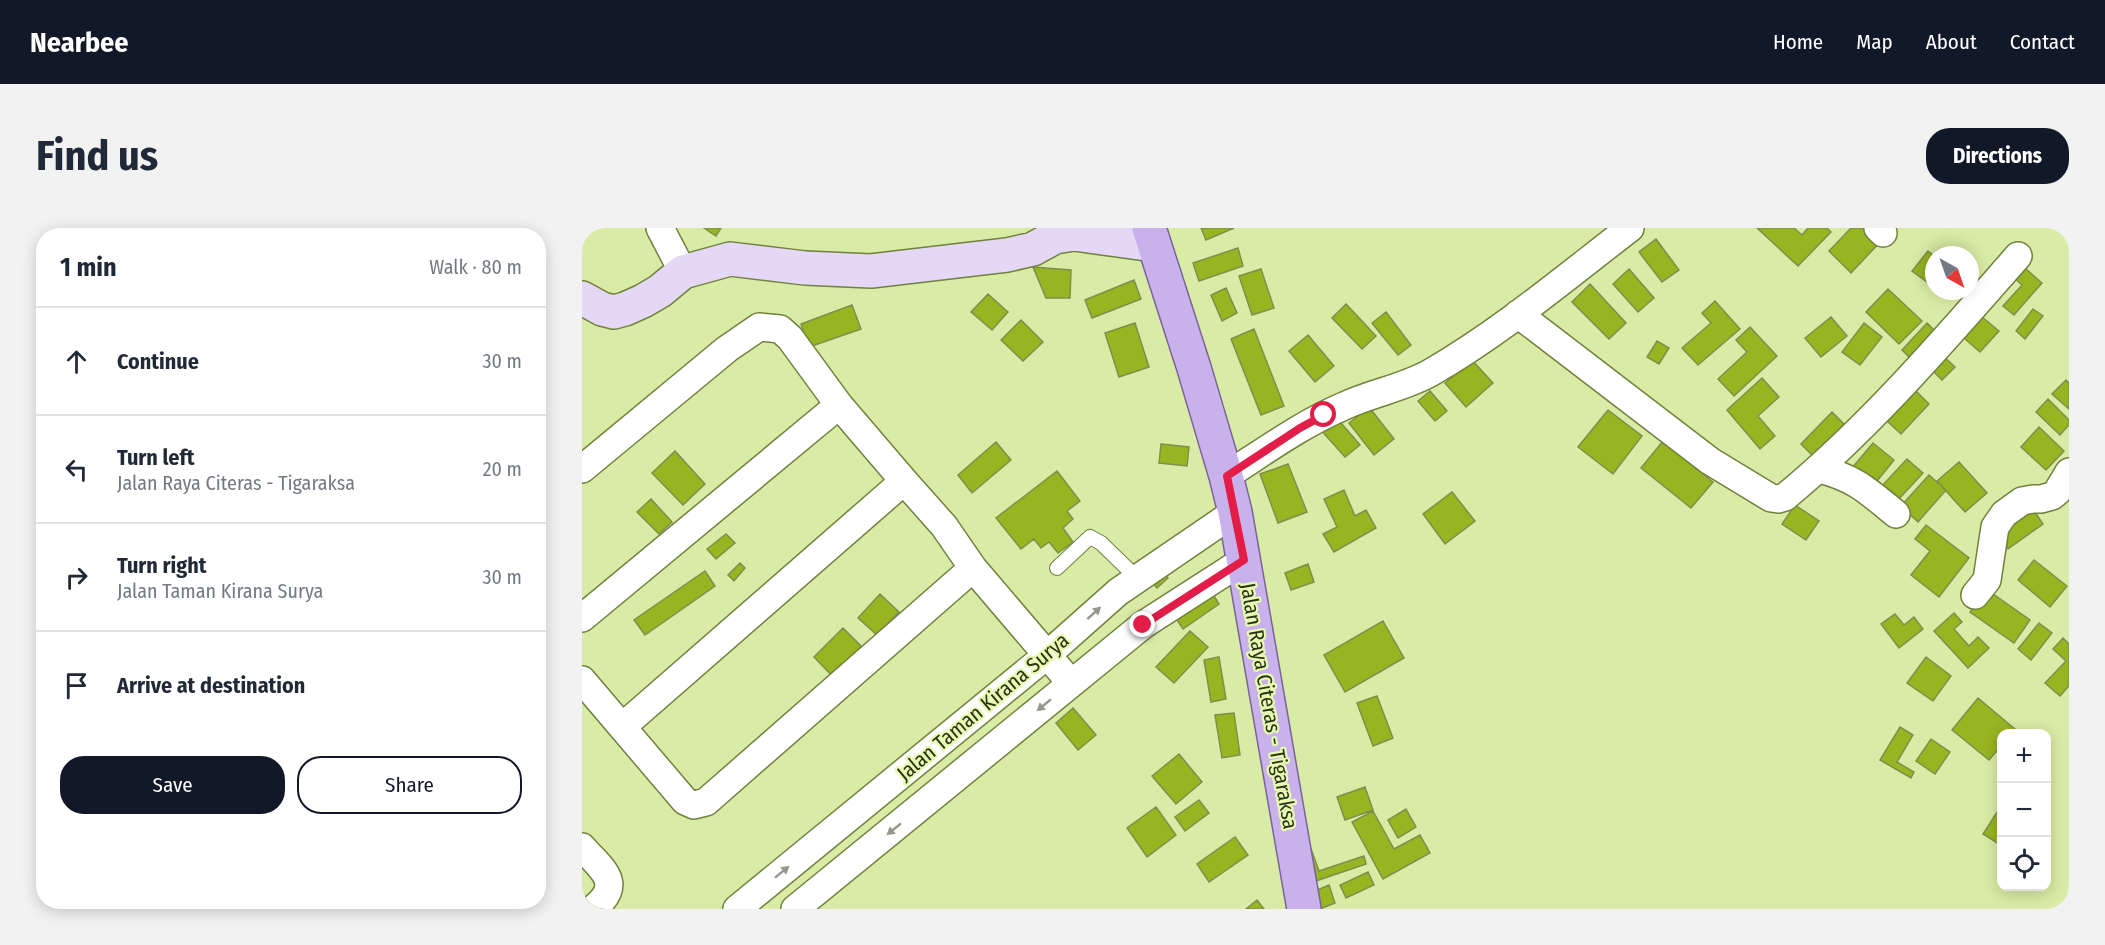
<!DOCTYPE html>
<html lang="en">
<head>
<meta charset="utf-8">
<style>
	:root { --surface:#fff; --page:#f2f2f3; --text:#1f2937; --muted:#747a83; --line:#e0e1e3; --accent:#111827 }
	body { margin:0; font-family:"Fira Sans Condensed",sans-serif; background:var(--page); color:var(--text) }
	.controls { position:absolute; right:18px; bottom:18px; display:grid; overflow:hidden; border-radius:12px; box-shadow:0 3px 15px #0003 }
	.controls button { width:54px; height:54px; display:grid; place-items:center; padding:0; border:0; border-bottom:2px solid var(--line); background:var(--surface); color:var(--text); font:30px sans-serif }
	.compass { position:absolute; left:1343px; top:18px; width:54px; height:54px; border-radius:50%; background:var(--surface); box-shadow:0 3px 15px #0003; rotate:140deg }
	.stop { position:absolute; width:18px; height:18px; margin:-14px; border:4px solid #e11d48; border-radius:50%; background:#fff }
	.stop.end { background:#e11d48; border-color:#fff; box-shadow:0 2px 6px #0008 }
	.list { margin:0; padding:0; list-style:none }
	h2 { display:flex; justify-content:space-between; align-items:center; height:78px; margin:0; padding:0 24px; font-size:26px }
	h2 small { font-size:20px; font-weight:400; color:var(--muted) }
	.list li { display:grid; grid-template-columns:39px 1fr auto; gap:18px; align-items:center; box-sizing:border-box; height:108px; padding:0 24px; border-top:2px solid var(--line) }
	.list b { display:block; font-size:22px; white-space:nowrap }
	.list p { margin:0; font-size:20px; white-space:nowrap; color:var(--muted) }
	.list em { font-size:20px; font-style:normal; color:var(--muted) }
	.actions { display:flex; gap:12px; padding:18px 24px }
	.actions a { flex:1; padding:14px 0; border:2px solid var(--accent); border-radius:24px; text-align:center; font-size:21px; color:var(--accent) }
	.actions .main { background:var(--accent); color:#fff }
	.icon { flex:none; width:33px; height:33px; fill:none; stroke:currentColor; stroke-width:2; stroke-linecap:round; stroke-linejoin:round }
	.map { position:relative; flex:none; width:1487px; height:681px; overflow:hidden; border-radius:24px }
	header { display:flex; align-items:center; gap:36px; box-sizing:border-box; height:84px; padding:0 30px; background:var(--accent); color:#fff }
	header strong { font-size:28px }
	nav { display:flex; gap:33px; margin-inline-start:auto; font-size:21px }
	.intro { display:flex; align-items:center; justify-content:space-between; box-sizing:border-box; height:144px; padding:0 36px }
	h1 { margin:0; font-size:42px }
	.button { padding:15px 27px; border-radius:24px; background:var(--accent); color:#fff; font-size:21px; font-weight:700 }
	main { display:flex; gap:36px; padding:0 36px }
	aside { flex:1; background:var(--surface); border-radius:24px; box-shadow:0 3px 15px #0003 }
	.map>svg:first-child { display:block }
	.building { fill:#97b421; stroke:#7e8f4c; stroke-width:1.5 }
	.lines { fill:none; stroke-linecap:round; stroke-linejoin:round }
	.lane-casing { stroke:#71813e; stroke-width:16 }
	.street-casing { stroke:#71813e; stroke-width:30 }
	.secondary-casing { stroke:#71813e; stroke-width:36 }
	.primary-casing { stroke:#7a6399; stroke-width:36 }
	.lane { stroke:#fff; stroke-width:14 }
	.street { stroke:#fff; stroke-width:27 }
	.secondary { stroke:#e4d8f6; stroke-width:33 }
	.primary { stroke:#c9b1ec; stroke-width:33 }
	.oneway { fill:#95988a }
	.route { stroke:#e11d48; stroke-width:8 }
	.labels { text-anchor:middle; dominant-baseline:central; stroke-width:4.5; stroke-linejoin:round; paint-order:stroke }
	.street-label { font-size:21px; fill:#2b3216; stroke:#e6fab2 }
</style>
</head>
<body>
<header>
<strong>Nearbee</strong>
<nav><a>Home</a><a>Map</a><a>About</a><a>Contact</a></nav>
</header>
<div class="intro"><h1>Find us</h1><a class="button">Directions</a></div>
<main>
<aside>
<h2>1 min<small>Walk · 80 m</small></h2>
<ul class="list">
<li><svg class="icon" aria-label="ahead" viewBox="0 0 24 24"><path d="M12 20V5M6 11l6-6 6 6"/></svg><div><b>Continue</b></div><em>30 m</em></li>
<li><svg class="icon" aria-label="left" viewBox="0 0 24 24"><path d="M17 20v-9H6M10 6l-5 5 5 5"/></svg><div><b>Turn left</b><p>Jalan Raya Citeras - Tigaraksa</p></div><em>20 m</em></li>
<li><svg class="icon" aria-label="right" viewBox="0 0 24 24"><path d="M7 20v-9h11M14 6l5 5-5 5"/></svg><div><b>Turn right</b><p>Jalan Taman Kirana Surya</p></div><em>30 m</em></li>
<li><svg class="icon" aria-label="arrive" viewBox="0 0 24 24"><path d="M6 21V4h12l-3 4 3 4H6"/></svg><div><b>Arrive at destination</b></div></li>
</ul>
<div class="actions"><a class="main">Save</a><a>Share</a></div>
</aside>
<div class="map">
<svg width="1487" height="681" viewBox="0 0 1487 681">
	<rect width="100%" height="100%" fill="#d9eca5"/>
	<path class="building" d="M122,0H139L134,8Z
		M619,0H652L624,12Z
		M1175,0H1212L1220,7L1226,0H1245L1249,4L1216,38Z
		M1269,0H1286L1300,12L1269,45L1247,23Z
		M1074,11L1097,42L1080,54L1057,24Z
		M656,20L661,38L617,53L611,35Z
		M1346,23L1352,28V59L1330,43Z
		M1434,32L1460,55L1432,87L1421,78L1440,57L1424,43Z
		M451,39L489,42L488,70H464Z
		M679,41L692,80L670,87L657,48Z
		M1047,41L1072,70L1056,84L1031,56Z
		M552,52L559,71L510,90L503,72Z
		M1008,56L1044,95L1027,111L990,74Z
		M644,60L655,85L640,93L629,67Z
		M1306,61L1340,93L1317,116L1284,84Z
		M406,66L426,84L410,102L389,84Z
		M1133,73L1158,101L1116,137L1100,120L1129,95L1120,85Z
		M764,76L794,108L780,121L750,90Z
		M270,77L279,101L227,119L219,96Z
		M1451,81L1461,88L1443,111L1434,103Z
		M1393,83L1417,103L1398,124L1375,104Z
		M804,84L829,117L816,127L790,95Z
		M1249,89L1265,108L1239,129L1223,110Z
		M439,92L461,114L441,133L419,112Z
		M553,95L567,139L537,149L523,105Z
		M1282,95L1300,109L1278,137L1260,124Z
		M1345,95L1354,104L1329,131L1320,122Z
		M1168,99L1195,128L1152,168L1136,151L1165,124L1154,112Z
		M672,101L702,178L679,187L649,111Z
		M726,107L752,138L733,154L707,123Z
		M1075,113L1087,120L1077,136L1065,129Z
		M1358,125L1373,139L1360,152L1346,138Z
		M890,132L911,155L884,179L863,155Z
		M1180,150L1197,169L1176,188L1193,208L1178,221L1145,182Z
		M1484,152L1487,155V181L1470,166Z
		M848,163L865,183L853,193L836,173Z
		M1334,163L1347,176L1319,206L1305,193Z
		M1466,171L1487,192V197L1478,207L1454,184Z
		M787,179L812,211L792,227L767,195Z
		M1026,182L1060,208L1031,246L996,219Z
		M1250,184L1265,199L1233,230L1219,216Z
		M753,188L778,217L763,229L738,201Z
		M1457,199L1482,223L1464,242L1439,219Z
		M1081,213L1131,254L1109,280L1059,240Z
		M414,214L429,232L390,265L376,247Z
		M1291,215L1312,232L1291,258L1270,240Z
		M579,216L607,219L605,238L577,235Z
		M93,223L123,256L101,277L70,245Z
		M1325,231L1341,245L1315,273L1299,259Z
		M1377,234L1405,265L1383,284L1355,253Z
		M706,236L725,284L696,295L678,246Z
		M475,243L498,273L485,283L491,291L481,300L491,314L476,325L467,314L459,320L452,311L439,321L414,290Z
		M1347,247L1364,262L1336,294L1319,278Z
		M762,262L773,288L784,282L794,300L752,324L741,306L755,299L742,271Z
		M870,264L893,293L863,316L841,286Z
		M69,271L90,294L77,306L55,284Z
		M1213,277L1237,293L1224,312L1200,296Z
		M1451,281L1461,296L1426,321L1416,306Z
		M1344,297L1387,330L1357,369L1329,347L1348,323L1333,311Z
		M144,306L153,315L134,331L125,321Z
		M1452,332L1485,358L1468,379L1436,352Z
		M158,335L163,340L152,353L146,347Z
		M726,336L732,354L709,362L703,345Z
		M576,338L586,350L575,360L565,349Z
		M123,343L133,358L63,407L52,392Z
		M1404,361L1448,392L1432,415L1388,384Z
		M629,363L637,376L601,401L593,389Z
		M298,366L317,384L295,407L276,390Z
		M1372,385L1380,394L1372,401L1387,418L1396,409L1407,420L1386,440L1352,403Z
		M1313,386L1322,397L1332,389L1341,401L1317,420L1299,396Z
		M801,393L822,430L763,464L742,427Z
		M1457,395L1470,405L1449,432L1436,421Z
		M261,400L282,421L252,450L232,429Z
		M608,403L626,419L592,455L574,439Z
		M1481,410L1487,416V458L1478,468L1463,455L1484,433L1471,421Z
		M637,429L644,471L629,474L622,432Z
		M1344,429L1369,448L1351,473L1325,455Z
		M795,468L811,510L791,518L775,475Z
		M1396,470L1433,501L1429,506H1420V517L1407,532L1370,502Z
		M491,480L514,507L496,522L474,495Z
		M652,485L658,527L640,530L633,487Z
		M1318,499L1331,507L1315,534L1332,544L1329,550L1298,532Z
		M1349,511L1368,524L1353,546L1334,533Z
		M597,526L620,554L594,576L570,548Z
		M783,559L791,582L763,592L755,569Z
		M617,572L627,585L603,603L593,589Z
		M1419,578H1420V618L1401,606Z
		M574,579L594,607L565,629L545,600Z
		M824,581L834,599L816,610L806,592Z
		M791,583L812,621L838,607L848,625L801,651L770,594Z
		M653,609L666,627L627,654L615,636Z
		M729,621L737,643L782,628L784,636L725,656L715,626Z
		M786,644L792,657L764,670L758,657Z
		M747,657L753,675L738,681L728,665Z
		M675,672L682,681H664Z"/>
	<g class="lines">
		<g class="lane-casing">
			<path id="lane" d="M475,340L508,309L519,315L556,351"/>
		</g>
		<g class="street-casing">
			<path id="street" d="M78,0L101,44
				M1296,0L1301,5
				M936,86L1128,233L1189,270L1196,271L1203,269C1289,198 1362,112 1436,28
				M0,241L145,121L177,99L198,101L208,110L257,177L322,253L362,298L391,340L489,455
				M1237,241C1273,250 1286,263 1314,286
				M644,248C683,223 720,196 762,178C790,165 821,160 848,145C919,104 983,50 1048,0
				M1393,367L1405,352L1413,299L1422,286L1440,273L1451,271H1459L1470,268L1475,264L1487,244
				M0,390L257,177
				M0,452L103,573L112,577L124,574L391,340
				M40,499L322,253
				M0,619C20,642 43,655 11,681
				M155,681L464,428L536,364L653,284
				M213,681L561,397L662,332"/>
		</g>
		<g class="secondary-casing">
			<path id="secondary" d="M0,70L20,81L32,84L43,81L61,73L78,63L101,44L148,31L223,40L289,43L425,27L451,21L473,9L492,6L572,17"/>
		</g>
		<g class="primary-casing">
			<path id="primary" d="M567,0L612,140L644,248L653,284L722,681"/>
		</g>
		<use href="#lane" class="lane"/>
		<use href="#street" class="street"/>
		<use href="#secondary" class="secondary"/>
		<use href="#primary" class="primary"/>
	</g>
	<defs><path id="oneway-solid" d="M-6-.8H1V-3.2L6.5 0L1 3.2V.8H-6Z" transform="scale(1.5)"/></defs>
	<g class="oneway">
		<use href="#oneway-solid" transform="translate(512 385) rotate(-42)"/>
		<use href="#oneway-solid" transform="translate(462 477) rotate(140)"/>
		<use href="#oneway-solid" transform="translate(312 601) rotate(141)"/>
		<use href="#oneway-solid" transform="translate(200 644) rotate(-39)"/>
	</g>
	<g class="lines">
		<path class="route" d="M561,397L662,332L645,248L718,200L742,187"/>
	</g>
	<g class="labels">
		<g class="street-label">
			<text transform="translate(687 478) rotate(80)">Jalan Raya Citeras - Tigaraksa</text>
			<text transform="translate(401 479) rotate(-40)">Jalan Taman Kirana Surya</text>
		</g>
	</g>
</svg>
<div class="controls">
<button>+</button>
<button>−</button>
<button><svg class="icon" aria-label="locate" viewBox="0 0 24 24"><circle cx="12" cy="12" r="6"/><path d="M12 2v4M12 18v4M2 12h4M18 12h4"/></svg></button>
</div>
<svg class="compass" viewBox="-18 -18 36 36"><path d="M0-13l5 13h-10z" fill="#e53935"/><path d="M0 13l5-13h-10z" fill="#747a83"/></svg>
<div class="stop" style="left:742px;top:187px"></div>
<div class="stop end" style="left:561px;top:397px"></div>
</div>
</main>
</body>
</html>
